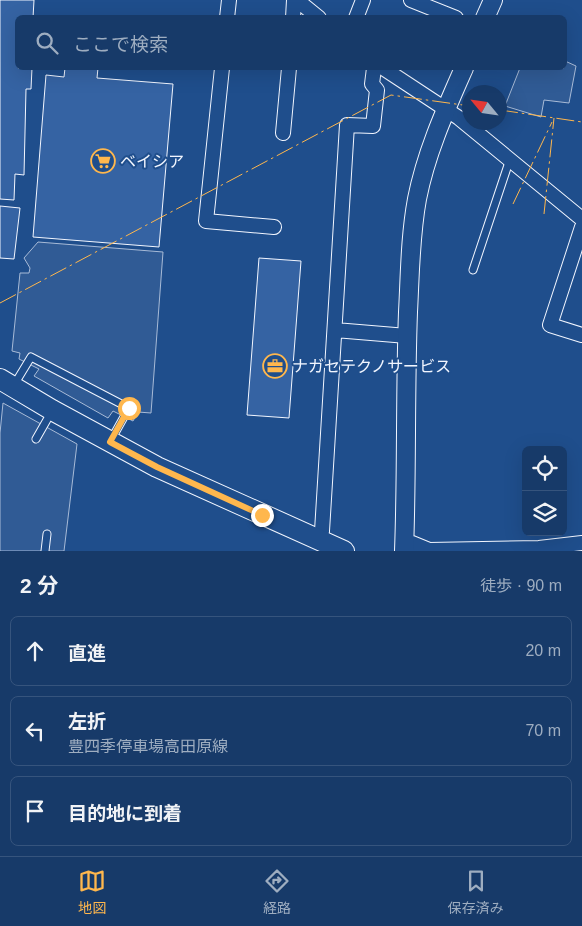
<!DOCTYPE html>
<html lang="ja">
<head>
<meta charset="utf-8">
<style>
	:root { --surface:#173a69; --page:#20416f; --text:#f1f3f6; --muted:#9eadc0; --line:#36547d; --accent:#ffb74d }
	body { margin:0; font-family:Arial,"Noto Sans JP",sans-serif; background:var(--page); color:var(--text) }
	.controls { position:absolute; right:15px; bottom:15px; display:grid; overflow:hidden; border-radius:8px; box-shadow:0 5px 20px #0002 }
	.controls button { width:45px; height:45px; display:grid; place-items:center; padding:0; border:0; border-bottom:1px solid var(--line); background:var(--surface); color:var(--text); font:25px sans-serif }
	.compass { position:absolute; left:462px; top:85px; width:45px; height:45px; border-radius:50%; background:var(--surface); box-shadow:0 5px 20px #0002; rotate:299deg }
	.stop { position:absolute; width:15px; height:15px; margin:-11px; border:4px solid #ffb74d; border-radius:50%; background:#fff }
	.stop.end { background:#ffb74d; border-color:#fff; box-shadow:0 1px 5px #0008 }
	.list { margin:0; padding:0; list-style:none }
	h2 { display:flex; justify-content:space-between; align-items:center; height:65px; margin:0; padding:0 20px; font-size:21px }
	h2 small { font-size:16px; font-weight:400; color:var(--muted) }
	.list li { display:grid; grid-template-columns:32px 1fr auto; gap:15px; align-items:center; box-sizing:border-box; height:70px; margin:0 10px 10px; padding:0 10px; border:1px solid var(--line); border-radius:8px }
	.list b { display:block; font-size:19px; white-space:nowrap }
	.list p { margin:0; font-size:16px; white-space:nowrap; color:var(--muted) }
	.list em { font-size:16px; font-style:normal; color:var(--muted) }
	.icon { flex:none; width:28px; height:28px; fill:none; stroke:currentColor; stroke-width:2; stroke-linecap:round; stroke-linejoin:round }
	.map { position:relative; flex:none; width:582px; height:551px; overflow:hidden }
	.search { position:absolute; background:var(--surface); box-shadow:0 5px 20px #0002; left:15px; right:15px; top:15px; height:55px; display:flex; align-items:center; gap:12px; box-sizing:border-box; padding:0 18px; border-radius:8px; color:var(--muted); font-size:19px }
	.sheet { height:305px; background:var(--surface) }
	nav { display:flex; justify-content:space-around; align-items:center; box-sizing:border-box; height:70px; border-top:1px solid var(--line); background:var(--surface); font-size:14px; color:var(--muted) }
	nav a { display:grid; justify-items:center; gap:2px }
	nav .on { color:var(--accent) }
	.map>svg:first-child { display:block }
	.parking { fill:#305b95; stroke:#a8bbd7 }
	.building { fill:#3563a3; stroke:#f2f6ff }
	.lines { fill:none; stroke-linecap:round; stroke-linejoin:round }
	.service-casing { stroke:#f2f6ff; stroke-width:9 }
	.minor-casing { stroke:#f2f6ff; stroke-width:16 }
	.tertiary-casing { stroke:#f2f6ff; stroke-width:20 }
	.secondary-casing { stroke:#f2f6ff; stroke-width:22 }
	.service { stroke:#1f4e8c; stroke-width:7 }
	.minor { stroke:#1f4e8c; stroke-width:14 }
	.tertiary { stroke:#1f4e8c; stroke-width:18 }
	.secondary { stroke:#1f4e8c; stroke-width:20 }
	.power { stroke:#ffb74d; stroke-width:1; stroke-dasharray:18 4 2.5 4; stroke-linecap:butt }
	.route { stroke:#ffb74d; stroke-width:6 }
	.labels { text-anchor:middle; dominant-baseline:central; stroke-width:4; stroke-linejoin:round; paint-order:stroke }
	.poi-label { font-size:16px; fill:#f2f6ff; stroke:#1f4e8c; text-anchor:start }
</style>
</head>
<body>
<div class="map">
<svg width="582" height="551" viewBox="0 0 582 551">
	<rect width="100%" height="100%" fill="#1f4e8c"/>
	<path class="parking" d="M565,61L576,66L569,103L544,100L541,117L505,106L520,68H564Z
		M38,242L163,252L151,413L138,412L133,421L113,411L108,418L34,376L39,369L19,359L20,353L12,351L20,273H29L30,268L24,258Z
		M3,403L77,444L64,551H0V433Z"/>
	<path class="building" d="M0,0H34L33,18H18V68H32L31,89H26L24,175L15,174L14,200L0,199Z
		M65,68H98L97,78L173,84L159,247L33,237L46,75L64,77Z
		M0,206L20,208L14,259L0,258Z
		M259,258L301,261L289,418L247,415Z"/>
	<g class="lines">
		<g class="service-casing">
			<path id="service" d="M473,270L508,165L511,161
				M14,385L31,357L129,408L111,440
				M36,439L52,411
				M45,551L47,534"/>
		</g>
		<g class="minor-casing">
			<path id="minor" d="M297,0L319,18
				M411,0L456,18
				M227,18L229,0
				M293,18L294,0
				M356,18L363,0
				M222,68L206,221L274,227
				M383,68L459,118L582,219
				M283,133L289,68
				M582,227L550,325L582,335
				M335,330L407,336
				M318,540L322,531L347,125L373,126L377,90L372,84L374,68
				M404,543H412L429,550L539,548L582,543"/>
		</g>
		<g class="tertiary-casing">
			<path id="tertiary" d="M485,18L493,0
				M404,551C407,472 405,392 408,312C410,275 410,237 417,199C426,153 445,111 464,68"/>
		</g>
		<g class="secondary-casing">
			<path id="secondary" d="M0,379L52,410L157,467L344,551"/>
		</g>
		<use href="#service" class="service"/>
		<use href="#minor" class="minor"/>
		<use href="#tertiary" class="tertiary"/>
		<use href="#secondary" class="secondary"/>
		<path class="power" d="M500,110L582,122
			M513,204L552,122
			M544,214L554,118
			M0,303L391,95L470,106"/>
	</g>
	<g class="lines">
		<path class="route" d="M129,408L110,442L157,467L262,515"/>
	</g>
	<defs>
		<g id="supermarket-ring" transform="scale(1.25)"><circle r="9.5" fill="#1f4e8c" stroke="#ffb74d" stroke-width="1.5"/><path d="M-6-5.5h2.5l.6 2H6L4.5 2H-2.5L-4.4-4H-6ZM-1.5 3.2a1.3 1.3 0 1 0 .1 0ZM3 3.2a1.3 1.3 0 1 0 .1 0Z" fill="#ffb74d"/></g>
		<g id="office-ring" transform="scale(1.25)"><circle r="9.5" fill="#1f4e8c" stroke="#ffb74d" stroke-width="1.5"/><path d="M-6-3h4V-5.5h4V-3h4V5H-6ZM-1-4.5V-3h2v-1.5ZM-6 0V1H6V0Z" fill="#ffb74d"/></g>
	</defs>
	<g fill-rule="evenodd">
		<use href="#supermarket-ring" x="103" y="161"/>
		<use href="#office-ring" x="275" y="366"/>
	</g>
	<g class="labels">
		<g class="poi-label">
			<text x="120" y="161">ベイシア</text>
			<text x="292" y="366">ナガセテクノサービス</text>
		</g>
	</g>
</svg>
<div class="controls">
<button><svg class="icon" aria-label="locate" viewBox="0 0 24 24"><circle cx="12" cy="12" r="6"/><path d="M12 2v4M12 18v4M2 12h4M18 12h4"/></svg></button>
<button><svg class="icon" aria-label="layers" viewBox="0 0 24 24"><path d="M12 4l9 5-9 5-9-5zM3 14l9 5 9-5"/></svg></button>
</div>
<svg class="compass" viewBox="-18 -18 36 36"><path d="M0-13l5 13h-10z" fill="#e53935"/><path d="M0 13l5-13h-10z" fill="#9eadc0"/></svg>
<div class="stop" style="left:129px;top:408px"></div>
<div class="stop end" style="left:262px;top:515px"></div>
<div class="search"><svg class="icon" aria-label="search" viewBox="0 0 24 24"><circle cx="10" cy="10" r="6"/><path d="M15 15l6 6"/></svg>ここで検索</div>
</div>
<section class="sheet">
<h2>2 分<small>徒歩 · 90 m</small></h2>
<ul class="list">
<li><svg class="icon" aria-label="ahead" viewBox="0 0 24 24"><path d="M12 20V5M6 11l6-6 6 6"/></svg><div><b>直進</b></div><em>20 m</em></li>
<li><svg class="icon" aria-label="left" viewBox="0 0 24 24"><path d="M17 20v-9H6M10 6l-5 5 5 5"/></svg><div><b>左折</b><p>豊四季停車場高田原線</p></div><em>70 m</em></li>
<li><svg class="icon" aria-label="arrive" viewBox="0 0 24 24"><path d="M6 21V4h12l-3 4 3 4H6"/></svg><div><b>目的地に到着</b></div></li>
</ul>
</section>
<nav>
<a class="on"><svg class="icon" aria-label="map" viewBox="0 0 24 24"><path d="M3 6l6-2 6 2 6-2v14l-6 2-6-2-6 2zM9 4v14M15 6v14"/></svg>地図</a>
<a><svg class="icon" aria-label="directions" viewBox="0 0 24 24"><path d="M12 3l9 9-9 9-9-9zM9 14v-3h6M13 9l2 2-2 2"/></svg>経路</a>
<a><svg class="icon" aria-label="saved" viewBox="0 0 24 24"><path d="M7 4h10v16l-5-4-5 4z"/></svg>保存済み</a>
</nav>
</body>
</html>
